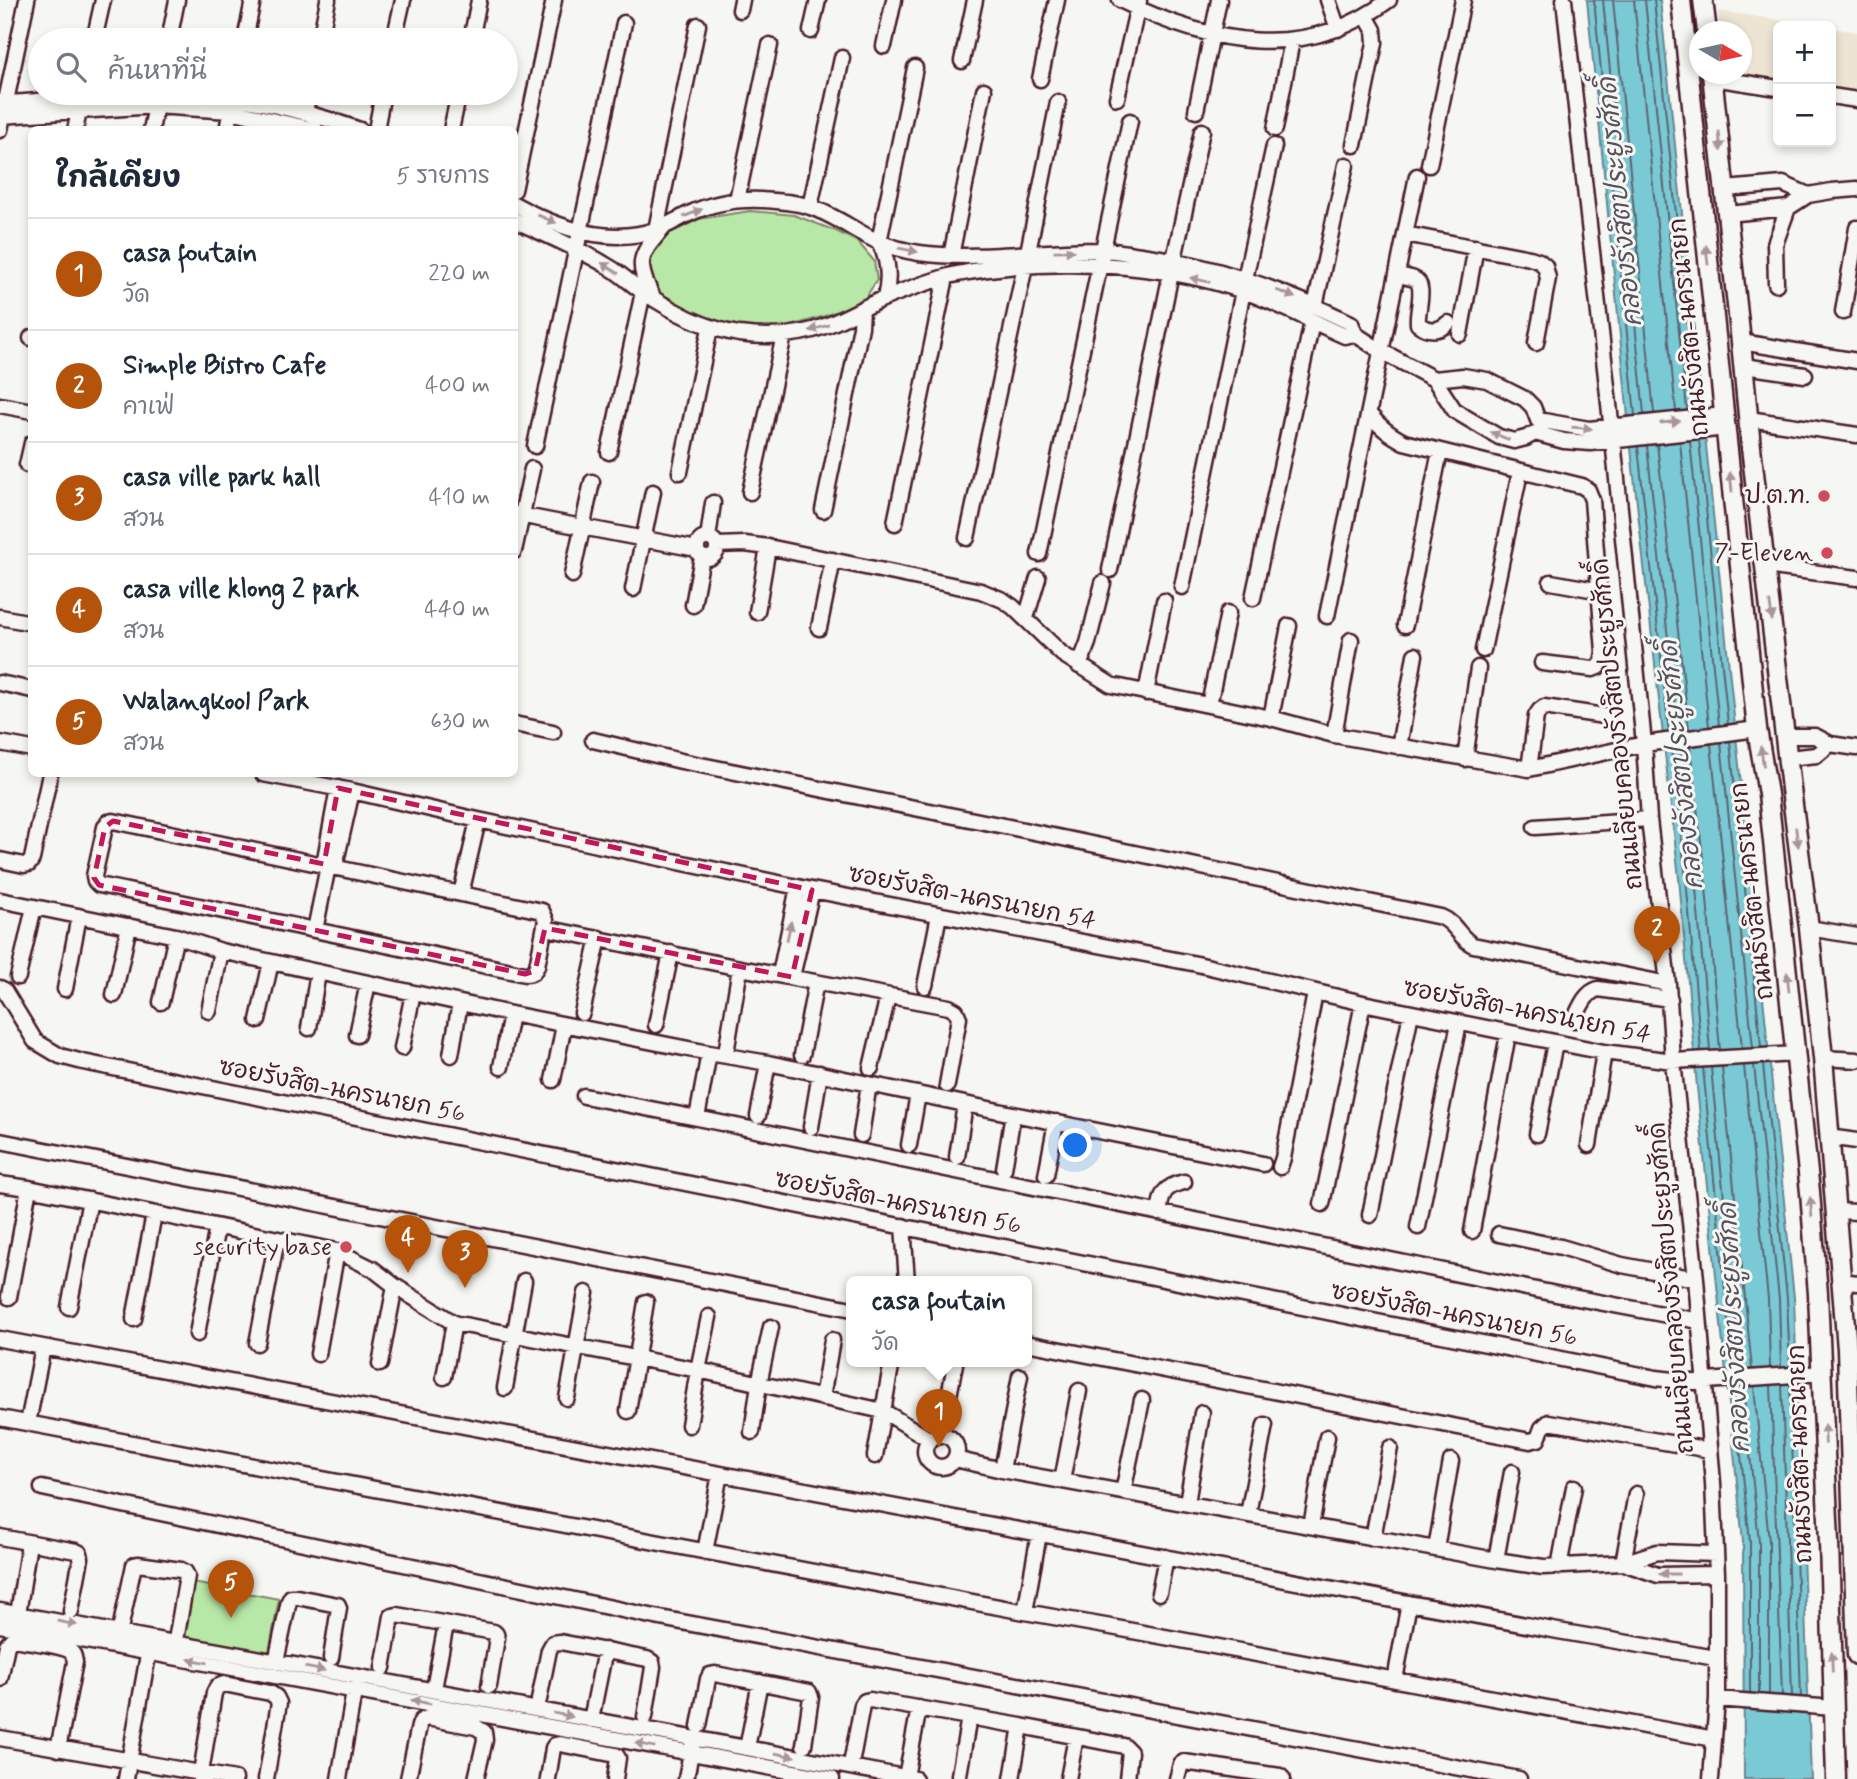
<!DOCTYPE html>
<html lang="th">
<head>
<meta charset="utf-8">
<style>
	:root { --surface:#fff; --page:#f2f2f3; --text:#1f2937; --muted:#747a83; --line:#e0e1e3; --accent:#b45309 }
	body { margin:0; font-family:Mynerve,"Playpen Sans Thai",sans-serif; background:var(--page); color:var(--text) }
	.controls { position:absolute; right:21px; top:21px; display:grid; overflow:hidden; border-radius:10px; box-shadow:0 4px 10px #0003 }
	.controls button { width:63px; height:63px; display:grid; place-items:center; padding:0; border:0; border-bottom:2px solid var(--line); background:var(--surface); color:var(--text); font:35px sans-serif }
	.compass { position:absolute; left:1689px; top:21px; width:63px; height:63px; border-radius:50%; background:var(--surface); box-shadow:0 4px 10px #0003; rotate:99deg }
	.you { position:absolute; left:1076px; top:1146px; width:24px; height:24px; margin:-18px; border:5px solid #fff; border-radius:50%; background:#1a73e8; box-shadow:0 0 0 10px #1a73e833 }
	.badge { display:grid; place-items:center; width:46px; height:46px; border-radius:50%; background:var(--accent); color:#fff; font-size:23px; font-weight:700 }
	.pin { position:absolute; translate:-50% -58px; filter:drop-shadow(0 2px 4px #0008) }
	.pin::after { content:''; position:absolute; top:37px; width:24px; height:21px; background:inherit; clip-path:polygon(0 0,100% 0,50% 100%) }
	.popup { position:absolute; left:846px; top:1276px; width:186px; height:91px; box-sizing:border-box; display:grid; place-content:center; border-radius:10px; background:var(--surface); filter:drop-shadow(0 2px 5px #0005); font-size:23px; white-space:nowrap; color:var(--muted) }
	.popup b { font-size:26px; color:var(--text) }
	.popup::after { content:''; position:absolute; left:50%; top:100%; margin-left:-14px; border:14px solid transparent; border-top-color:var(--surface) }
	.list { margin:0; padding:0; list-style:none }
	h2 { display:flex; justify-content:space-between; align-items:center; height:91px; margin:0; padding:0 28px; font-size:30px }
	h2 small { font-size:23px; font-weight:400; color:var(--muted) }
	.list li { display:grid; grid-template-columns:46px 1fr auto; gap:21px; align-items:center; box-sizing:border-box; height:112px; padding:0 28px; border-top:2px solid var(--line) }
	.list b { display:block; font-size:26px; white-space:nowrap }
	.list p { margin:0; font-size:23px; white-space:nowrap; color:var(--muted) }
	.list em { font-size:23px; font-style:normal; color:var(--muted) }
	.icon { flex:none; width:38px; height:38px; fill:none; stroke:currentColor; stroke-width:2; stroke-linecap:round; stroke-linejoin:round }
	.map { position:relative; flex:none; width:1857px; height:1779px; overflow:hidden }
	.search { position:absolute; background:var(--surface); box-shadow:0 4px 10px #0003; left:28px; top:28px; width:490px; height:77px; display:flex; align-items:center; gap:18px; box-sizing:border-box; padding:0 24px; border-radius:38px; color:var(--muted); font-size:26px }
	.panel { position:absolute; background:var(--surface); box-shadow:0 4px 10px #0003; left:28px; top:126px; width:490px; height:651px; border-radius:10px }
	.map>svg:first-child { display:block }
	.built { fill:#eee4d4 }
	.green { fill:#b8e8a7; stroke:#818469; stroke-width:2 }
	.water { fill:#7acad6; stroke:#678692; stroke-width:2 }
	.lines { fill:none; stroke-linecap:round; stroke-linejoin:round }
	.shore { stroke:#5d636f; stroke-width:2 }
	.minor-casing { stroke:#4a1f2b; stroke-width:19 }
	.major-casing { stroke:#4a1f2b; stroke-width:23 }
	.minor { stroke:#f6f6f2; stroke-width:14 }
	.major { stroke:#f6f6f2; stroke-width:18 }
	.oneway { fill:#a99598 }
	.marked { fill:none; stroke:#c2185b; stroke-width:5; stroke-dasharray:14 9; stroke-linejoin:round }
	.poi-dot { fill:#d1495b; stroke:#f6f6f2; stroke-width:2.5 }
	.labels { text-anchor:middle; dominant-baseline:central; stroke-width:6; stroke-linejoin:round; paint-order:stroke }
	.street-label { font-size:24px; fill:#4a1f2b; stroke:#f6f6f2 }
	.poi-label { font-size:24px; fill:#4a1f2b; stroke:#f6f6f2; text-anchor:end }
	.water-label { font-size:26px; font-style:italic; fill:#58525e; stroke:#f6f6f2 }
</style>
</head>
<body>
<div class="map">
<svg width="1857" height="1779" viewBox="0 0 1857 1779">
	<rect width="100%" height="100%" fill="#f6f6f2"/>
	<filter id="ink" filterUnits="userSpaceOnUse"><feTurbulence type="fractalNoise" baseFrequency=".0143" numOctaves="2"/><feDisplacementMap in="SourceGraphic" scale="14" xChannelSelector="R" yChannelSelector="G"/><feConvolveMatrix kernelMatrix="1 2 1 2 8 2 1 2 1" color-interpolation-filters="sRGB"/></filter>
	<g filter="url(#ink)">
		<path class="built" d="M1718,11L1820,26H1778V85L1726,74H1742V32L1720,31Z
			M1831,28L1857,32V94H1831Z"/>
		<path class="green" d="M750,211L794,215L836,231L858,242L874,261L877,280L864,300L825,316L784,328L745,329L700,316L669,302L655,288L649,270L652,254L664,236L699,219Z
			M193,1583L279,1599L269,1652L184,1638Z"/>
		<path class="water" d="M1587,0H1660L1794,1298L1811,1779H1744L1743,1542L1697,1087L1679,878L1633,468Z"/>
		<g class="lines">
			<path class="shore" d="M1594,0L1635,415
				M1603,0L1644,414
				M1613,0L1654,413
				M1634,0L1676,411
				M1645,0L1687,410
				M1654,0L1696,409
				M1699,440L1728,724
				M1690,441L1719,725
				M1680,442L1709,727
				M1657,444L1689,729
				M1647,446L1678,731
				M1638,447L1669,732
				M1730,741L1761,1047
				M1721,743L1753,1048
				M1711,744L1742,1048
				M1690,747L1705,876L1720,1050
				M1680,748L1695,877L1710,1050
				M1671,749L1686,878L1701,1051
				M1754,1065L1779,1299L1781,1367
				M1763,1065L1787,1298L1790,1367
				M1744,1066L1768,1299L1770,1368
				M1722,1067L1752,1369
				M1703,1068L1733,1370
				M1711,1068L1741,1370
				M1790,1384L1801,1697
				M1771,1385L1782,1695
				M1782,1385L1792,1696
				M1743,1387L1759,1542V1693
				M1754,1387L1769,1541V1694
				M1734,1388L1750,1542V1693"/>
			<g class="minor-casing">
				<path id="minor" d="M1120,0C1209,44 1304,64 1389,0
					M1328,0L1338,29
					M1564,0L1613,440L1644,744L1649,819L1668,984L1673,1061L1696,1279L1713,1483L1717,1574V1699L1711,1779
					M740,10L742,0
					M811,31L818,0
					M94,40L103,0
					M169,40L177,0
					M245,40L253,0
					M320,40L328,0
					M394,40L403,0
					M471,40L479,0
					M884,46L894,0
					M962,61L975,0
					M1713,78L1778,88
					M1040,79L1057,0
					M1831,96L1857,100
					M1117,98L1139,1
					M0,102C16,104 32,101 48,100C84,99 119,96 155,94C225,91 295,107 360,130
					M1196,111L1219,0
					M305,112L309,93
					M0,116L156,106L230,111L316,130
					M1275,129L1292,40
					M0,130L27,0
					M75,130L79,112
					M151,130L156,106
					M227,130L232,104
					M376,130L383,93
					M451,130L459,93
					M1354,145L1375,43L1374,30L1366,16
					M1429,165L1463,0
					M1725,189L1783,184L1808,195
					M514,190L554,0
					M737,200L770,45
					M514,204C557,228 607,246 655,230C667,226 678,219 689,214C712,203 736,199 761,200C777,201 797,202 813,208C836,216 856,232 879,242C891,247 906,251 919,253C978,261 1039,250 1099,250C1113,250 1127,253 1141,255C1215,265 1284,291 1351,323L1355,334L1381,351L1434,379L1455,411L1499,437L1514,441L1526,438L1535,433L1564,441L1591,443L1726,428
					M810,207L842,58
					M1728,214L1788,208L1808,195L1832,191L1857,189
					M514,220C548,236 583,250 614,270C624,277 633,285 643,292C674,312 703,328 739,334C769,338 800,336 828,325C848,317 866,306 885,298C904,290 926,283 945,277C966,271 987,269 1008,267C1084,260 1171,266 1243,291C1278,303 1311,321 1345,336L1355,334
					M656,230L698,25
					M1405,234L1530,258L1539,261L1545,266L1548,278L1536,343
					M1028,252L1058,102
					M951,256L984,90
					M1174,259L1202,131
					M1397,275C1402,276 1409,277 1414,279C1427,284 1416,312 1418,324C1428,331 1439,332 1448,323
					M1245,279L1274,146
					M1776,284L1775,244L1788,208
					M653,297C634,262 640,254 665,226
					M885,298C890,278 889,260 879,242L915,68
					M1315,306L1346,165
					M1843,312L1857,228
					M1460,334L1476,247
					M31,338L32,337
					M1741,342L1857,361
					M1744,366L1805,375
					M1434,379L1463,376L1487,380L1525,399L1533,407L1538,420L1589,429L1724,415
					M0,405L32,411
					M1369,414C1380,427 1389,434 1404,442L1582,486L1588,490L1592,500L1604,652L1602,662L1598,667L1593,669L1542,663
					M1749,419L1857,435
					M535,446L624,23
					M609,452L643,292
					M27,465L32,443
					M680,472L710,328
					M750,492L784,335
					M823,510L861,327L862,310
					M514,514L697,549
					M895,523L946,277
					M708,538L713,503
					M967,538L1025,266
					M697 548a10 10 0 1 1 20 0a10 10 0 1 1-20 0Z
					M717,545L745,544L768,547L981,591L1003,600L1013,607L1062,654L1111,685L1271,718L1334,735L1529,769L1644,744L1757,729
					M514,551L532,469
					M1039,554L1130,121
					M1765,566L1857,578
					M1110,570L1171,273
					M572,575L592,482
					M1551,582L1601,591
					M1182,587L1243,291
					M633,589L653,492
					M1253,598L1312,322
					M693,605L702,557
					M757,612L768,547
					M1327,616L1417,176
					M0,617L32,623
					M1026,618L1038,578
					M1405,625L1440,451
					M819,628L833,560
					M1483,650L1520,472
					M1079,666L1088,643L1103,583
					M0,683L32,690
					M1146,693L1164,601
					M1209,705L1228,613
					M1271,718L1289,626
					M514,724L553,732
					M1334,735L1351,640
					M1785,736H1815L1830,744L1857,748
					M593,740L681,761L1024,830L1441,917C1456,923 1459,938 1473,945L1668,984
					M0,743L32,749
					M1399,747L1415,655
					M1788,758L1817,755L1830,744
					M1465,759L1478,668
					M1529,769L1536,716L1540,710L1544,707L1604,716
					M263,774L352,791L478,820L812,890L1197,964L1363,1003L1604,1052L1673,1061L1796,1054
					M113,821L542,911L546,920L537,966C534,972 532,974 525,974L99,885L95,881L94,876L105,827L108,822Z
					M1535,827L1649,819
					M0,860L24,865L29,864L32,859L50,774
					M328,870L335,866L352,791
					M461,894L478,820
					M0,900L176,936L221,951L511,1014L709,1053L697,1118L1561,1295L1699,1321
					M545,928L740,968L949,1007L956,1011L959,1018L947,1085
					M1809,928L1857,936
					M315,930L327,871L324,864L338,788
					M780,974L798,887
					M18,977L34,907
					M792,977L812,890
					M925,986L939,915
					M0,988L4,990L35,1041L60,1056L83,1062L1656,1378L1691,1382L1823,1373
					M65,989L79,916
					M114,995L129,926
					M161,1002L176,936
					M209,1011L221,951
					M582,1013L599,938
					M258,1020L271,962
					M1574,1020C1580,1008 1585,993 1598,989L1670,999
					M656,1025L671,953
					M309,1028L318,972
					M357,1035L368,983
					M727,1047L740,968
					M402,1048L413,993
					M709,1053L768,1063L1013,1114L1263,1164
					M451,1055L460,1003
					M802,1055L816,982
					M1823,1058L1857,1060
					M501,1067L511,1014
					M871,1068L888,996
					M553,1080L564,1025
					M584,1096L697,1118
					M758,1116L768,1063
					M811,1127L820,1073
					M1537,1134L1555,1043
					M861,1135L869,1084
					M1828,1137L1857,1141
					M0,1141L852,1309
					M909,1145L918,1094
					M1589,1145L1604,1052
					M957,1157L965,1104
					M1280,1167L1283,1158L1315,993
					M1004,1169L1013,1114
					M1046,1175L1056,1122
					M0,1184L29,1188L337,1251L373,1269L395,1286L454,1323L698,1370L883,1411L929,1439
					M1322,1204L1363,1003
					M1836,1211L1857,1212
					M1159,1213C1162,1193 1163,1187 1184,1182
					M1370,1215L1411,1013
					M903,1226L907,1281
					M1418,1227L1459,1023
					M1472,1231L1508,1034
					M1499,1234L1561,1247L1622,1265L1696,1279
					M1842,1281L1857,1283
					M9,1297L29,1188
					M69,1307L90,1200
					M134,1319L154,1214
					M197,1334L217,1227
					M0,1339L1558,1631L1716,1658
					M257,1343L277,1239
					M1026,1343L1530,1441L1538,1439L1542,1428L1549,1422L1710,1450
					M318,1354L337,1251
					M380,1364L395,1286
					M444,1377L454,1323
					M505,1388L524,1281
					M567,1398L586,1293
					M822,1398L832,1340
					M628,1411L646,1302
					M0,1418L1025,1612L1111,1627L1714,1739
					M28,1423L43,1347
					M689,1425L698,1370L709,1317
					M752,1432L759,1384L771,1327
					M942,1434L955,1364
					M925 1451a16 16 0 1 1 32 0a16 16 0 1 1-32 0Z
					M875,1456L892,1361
					M955,1459L1002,1470L1496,1560L1543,1567L1623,1563L1657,1552L1716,1554
					M1002,1470L1020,1376
					M1062,1481L1079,1391
					M42,1488L660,1618L1519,1779
					M1123,1492L1142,1400
					M1187,1503L1202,1413
					M1248,1514L1265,1425
					M1311,1526L1327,1437
					M0,1537L76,1551L80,1553L81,1558L71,1611
					M1373,1538L1390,1448
					M1436,1549L1451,1461
					M705,1552L720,1474
					M1496,1560L1512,1472
					M1623,1563L1658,1575L1717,1574
					M1623,1563L1636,1494
					M1559,1567L1574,1487
					M1159,1593L1166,1557
					M0,1611L915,1779
					M1025,1612L1039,1534
					M18,1614L29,1543
					M0,1625L832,1779
					M119,1634L134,1565L138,1564L181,1570L185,1572L187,1576L174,1652
					M276,1662L289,1601L291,1597H297L338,1605L339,1608L331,1658
					M383,1668L392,1616L397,1615L494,1632L496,1634L497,1638L489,1686
					M0,1679L7,1645L12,1639C24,1641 62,1645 70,1651C74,1654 74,1657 75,1662L58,1749
					M1395,1680L1409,1603
					M434,1689L446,1624
					M1717,1699L1834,1708
					M539,1700L549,1650L553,1643L560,1642L647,1659L652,1662L653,1667L645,1717
					M591,1720L605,1650
					M699,1726L708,1679L710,1675L715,1674L809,1692L811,1697L804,1745
					M0,1738L235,1779
					M747,1748L760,1682
					M852,1759L862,1705L865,1701L870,1700L1021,1726
					M959,1775L969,1717
					M906,1777L919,1708
					M126,1779L150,1644
					M200,1779L214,1693L217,1687L224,1684L270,1693L276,1697L279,1703L266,1779
					M339,1779L356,1680
					M408,1779L419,1726L421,1721L427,1718L476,1727L484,1732L485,1740L476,1779
					M548,1779L553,1748L555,1745L560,1744L616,1755L618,1758L615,1779
					M686,1779L692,1747
					M1012,1779L1021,1726L1124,1746L1130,1752L1127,1779
					M1068,1779L1076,1737
					M1177,1779L1181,1764L1184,1762L1280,1776L1283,1779"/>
			</g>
			<g class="major-casing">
				<path id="major" d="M1681,0L1757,729L1768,794L1810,1192L1818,1294L1829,1542L1836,1779
					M1703,0L1707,32
					M1712,74L1741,342L1751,447L1792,797L1809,928L1823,1058L1847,1349L1857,1655"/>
			</g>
			<use href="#minor" class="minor"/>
			<use href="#major" class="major"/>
		</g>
		<defs><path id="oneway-solid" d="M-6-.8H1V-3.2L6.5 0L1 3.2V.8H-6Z" transform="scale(1.75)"/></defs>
		<g class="oneway">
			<use href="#oneway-solid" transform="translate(1720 141) rotate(84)"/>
			<use href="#oneway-solid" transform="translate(693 213) rotate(-23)"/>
			<use href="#oneway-solid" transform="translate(547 219) rotate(23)"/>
			<use href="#oneway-solid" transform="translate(908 250) rotate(12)"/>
			<use href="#oneway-solid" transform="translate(1064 251) rotate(-1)"/>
			<use href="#oneway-solid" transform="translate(1707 255) rotate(-96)"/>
			<use href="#oneway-solid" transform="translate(610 268) rotate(-148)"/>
			<use href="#oneway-solid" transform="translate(1200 280) rotate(-167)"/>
			<use href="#oneway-solid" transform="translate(1286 294) rotate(22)"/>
			<use href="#oneway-solid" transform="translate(819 328) rotate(163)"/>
			<use href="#oneway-solid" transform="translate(1670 422) rotate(-6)"/>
			<use href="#oneway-solid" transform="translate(1582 428) rotate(5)"/>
			<use href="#oneway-solid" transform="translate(1500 436) rotate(-157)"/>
			<use href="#oneway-solid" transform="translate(1731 482) rotate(-96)"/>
			<use href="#oneway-solid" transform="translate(1771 611) rotate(83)"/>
			<use href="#oneway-solid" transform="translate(1762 756) rotate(-99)"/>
			<use href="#oneway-solid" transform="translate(1797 837) rotate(82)"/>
			<use href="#oneway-solid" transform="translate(789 931) rotate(-78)"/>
			<use href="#oneway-solid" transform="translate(1788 982) rotate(-96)"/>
			<use href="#oneway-solid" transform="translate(1811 1207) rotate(-95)"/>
			<use href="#oneway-solid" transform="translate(1825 1434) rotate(-92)"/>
			<use href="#oneway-solid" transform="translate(1669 1574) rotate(-180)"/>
			<use href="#oneway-solid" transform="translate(67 1623) rotate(11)"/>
			<use href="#oneway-solid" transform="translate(198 1661) rotate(-170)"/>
			<use href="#oneway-solid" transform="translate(1832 1662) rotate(-92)"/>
			<use href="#oneway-solid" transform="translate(315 1669) rotate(10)"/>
			<use href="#oneway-solid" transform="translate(421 1702) rotate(-169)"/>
			<use href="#oneway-solid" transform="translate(563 1715) rotate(11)"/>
			<use href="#oneway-solid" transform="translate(645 1745) rotate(-169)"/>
			<use href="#oneway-solid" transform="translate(785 1755) rotate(10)"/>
		</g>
	</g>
	<path class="marked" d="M338,788L812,890L792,977L545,928L535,971L525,974L99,885L94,878L105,827L113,821L324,864Z"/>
	<g class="poi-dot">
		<circle cx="1824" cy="496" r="7"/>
		<circle cx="1827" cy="553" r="7"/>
		<circle cx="346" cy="1247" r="7"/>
	</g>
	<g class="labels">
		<g class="street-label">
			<text transform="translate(1690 327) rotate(-96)">ถนนรังสิต-นครนายก</text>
			<text transform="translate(1618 724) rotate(-96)">ถนนเลียบคลองรังสิตประยูรศักดิ์</text>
			<text transform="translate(1753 891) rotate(-97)">ถนนรังสิต-นครนายก</text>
			<text transform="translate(972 898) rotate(11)">ซอยรังสิต-นครนายก 54</text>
			<text transform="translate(1527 1012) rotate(11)">ซอยรังสิต-นครนายก 54</text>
			<text transform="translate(342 1091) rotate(11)">ซอยรังสิต-นครนายก 56</text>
			<text transform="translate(898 1203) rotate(11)">ซอยรังสิต-นครนายก 56</text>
			<text transform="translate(1672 1288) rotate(-95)">ถนนเลียบคลองรังสิตประยูรศักดิ์</text>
			<text transform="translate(1454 1315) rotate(11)">ซอยรังสิต-นครนายก 56</text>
			<text transform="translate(1801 1454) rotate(-92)">ถนนรังสิต-นครนายก</text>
		</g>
		<g class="poi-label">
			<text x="1810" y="496">ป.ต.ท.</text>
			<text x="1813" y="553">7-Eleven</text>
			<text x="332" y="1247">security base</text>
		</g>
		<g class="water-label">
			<text transform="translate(1621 202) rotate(-96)">คลองรังสิตประยูรศักดิ์</text>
			<text transform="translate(1682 765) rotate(-96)">คลองรังสิตประยูรศักดิ์</text>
			<text transform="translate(1735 1328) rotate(-93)">คลองรังสิตประยูรศักดิ์</text>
		</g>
	</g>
</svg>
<div class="controls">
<button>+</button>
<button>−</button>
</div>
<svg class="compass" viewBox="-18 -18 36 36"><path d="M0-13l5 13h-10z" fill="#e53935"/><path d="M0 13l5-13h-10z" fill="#747a83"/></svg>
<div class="you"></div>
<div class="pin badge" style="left:939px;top:1447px">1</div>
<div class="popup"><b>casa foutain</b>วัด</div>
<div class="pin badge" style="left:1657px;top:964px">2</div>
<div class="pin badge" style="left:465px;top:1288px">3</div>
<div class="pin badge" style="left:408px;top:1273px">4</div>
<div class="pin badge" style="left:231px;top:1618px">5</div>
<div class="search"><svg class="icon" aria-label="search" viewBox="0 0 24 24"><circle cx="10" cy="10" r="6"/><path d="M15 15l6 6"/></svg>ค้นหาที่นี่</div>
<section class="panel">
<h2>ใกล้เคียง<small>5 รายการ</small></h2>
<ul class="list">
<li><span class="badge">1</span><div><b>casa foutain</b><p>วัด</p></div><em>220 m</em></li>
<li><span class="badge">2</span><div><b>Simple Bistro Cafe</b><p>คาเฟ่</p></div><em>400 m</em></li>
<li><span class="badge">3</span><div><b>casa ville park hall</b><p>สวน</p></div><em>410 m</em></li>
<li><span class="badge">4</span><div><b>casa ville klong 2 park</b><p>สวน</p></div><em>440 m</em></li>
<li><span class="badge">5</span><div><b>Walangkool Park</b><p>สวน</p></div><em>630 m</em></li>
</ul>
</section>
</div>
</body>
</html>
